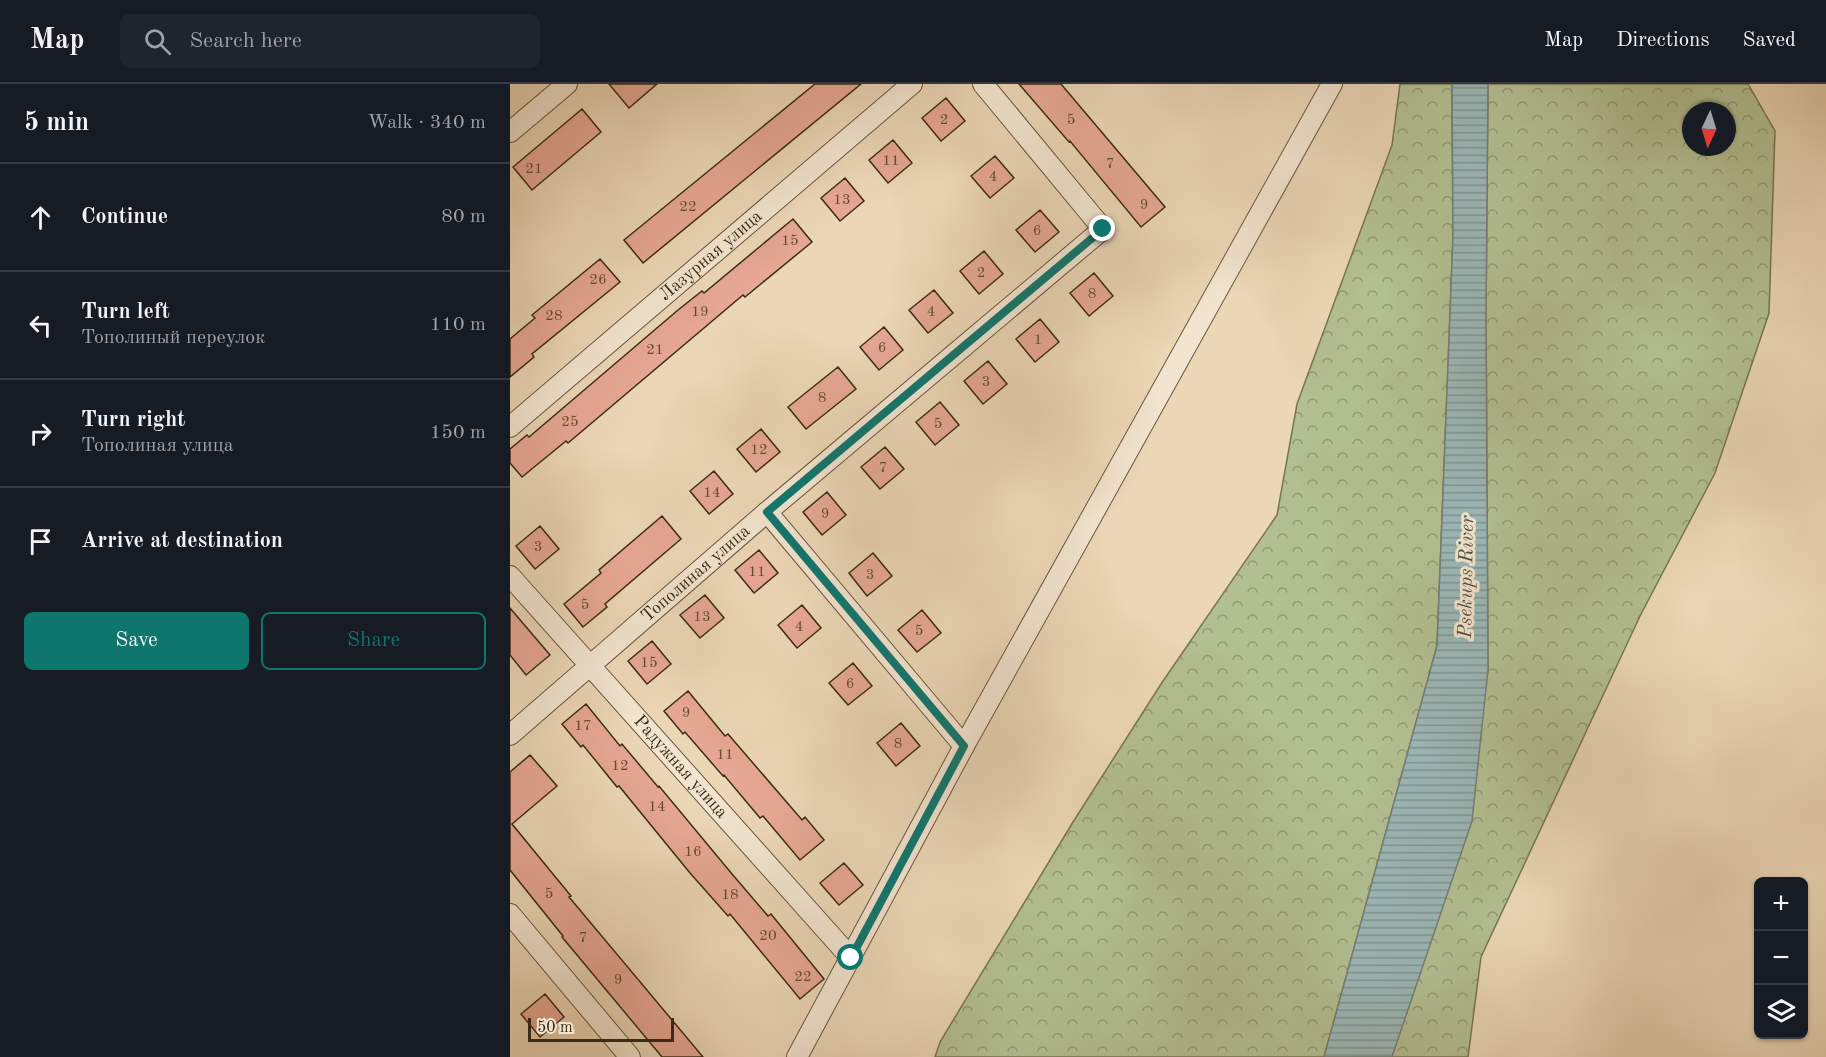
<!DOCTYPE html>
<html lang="en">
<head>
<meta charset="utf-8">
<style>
	:root { --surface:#171b24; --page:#20242c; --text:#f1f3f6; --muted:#9ea1a6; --line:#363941; --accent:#0f766e }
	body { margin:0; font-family:"Old Standard TT",serif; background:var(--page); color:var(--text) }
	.controls { position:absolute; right:18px; bottom:18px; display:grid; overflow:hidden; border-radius:9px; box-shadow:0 2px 4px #0004 }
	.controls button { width:54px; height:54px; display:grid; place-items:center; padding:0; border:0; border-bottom:2px solid var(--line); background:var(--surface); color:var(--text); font:30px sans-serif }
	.compass { position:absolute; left:1172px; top:18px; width:54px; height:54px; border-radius:50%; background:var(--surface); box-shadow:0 2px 4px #0004; rotate:184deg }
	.scale { position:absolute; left:18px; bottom:15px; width:146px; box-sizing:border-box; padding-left:6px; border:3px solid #3c2b17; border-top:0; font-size:16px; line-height:21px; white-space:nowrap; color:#3c2b17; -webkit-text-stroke:4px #f2e4cf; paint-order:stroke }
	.stop { position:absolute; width:18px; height:18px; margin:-14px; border:4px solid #0f766e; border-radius:50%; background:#fff }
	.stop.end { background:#0f766e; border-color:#fff; box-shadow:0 2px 6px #0008 }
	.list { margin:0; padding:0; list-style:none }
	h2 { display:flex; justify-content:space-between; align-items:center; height:78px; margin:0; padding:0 24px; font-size:26px }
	h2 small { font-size:20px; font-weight:400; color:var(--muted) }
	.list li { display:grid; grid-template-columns:39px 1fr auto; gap:18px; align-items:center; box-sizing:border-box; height:108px; padding:0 24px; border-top:2px solid var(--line) }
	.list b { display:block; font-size:22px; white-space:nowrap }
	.list p { margin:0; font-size:20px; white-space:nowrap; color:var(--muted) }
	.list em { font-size:20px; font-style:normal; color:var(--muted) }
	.actions { display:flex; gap:12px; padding:18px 24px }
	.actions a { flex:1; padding:14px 0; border:2px solid var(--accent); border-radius:9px; text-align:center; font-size:21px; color:var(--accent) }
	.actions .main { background:var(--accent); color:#fff }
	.icon { flex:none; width:33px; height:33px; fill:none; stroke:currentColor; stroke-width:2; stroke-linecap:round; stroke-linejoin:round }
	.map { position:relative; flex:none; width:1316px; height:973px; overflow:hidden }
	header { display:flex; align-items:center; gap:36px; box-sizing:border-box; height:84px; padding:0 30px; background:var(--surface); border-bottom:2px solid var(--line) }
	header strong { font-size:28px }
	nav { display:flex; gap:33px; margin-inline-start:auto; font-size:21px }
	.search { width:420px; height:54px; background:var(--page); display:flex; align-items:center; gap:15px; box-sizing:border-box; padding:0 21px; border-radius:9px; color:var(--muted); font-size:22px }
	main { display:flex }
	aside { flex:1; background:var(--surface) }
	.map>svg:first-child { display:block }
	.forest { fill:url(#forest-crowns); stroke:#777554; stroke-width:1.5; fill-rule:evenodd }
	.water { fill:url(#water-rules); stroke:#757f77; stroke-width:1.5 }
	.building { fill:#e6a793; stroke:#3c2b17; stroke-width:1.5 }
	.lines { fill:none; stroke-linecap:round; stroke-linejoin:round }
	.minor-casing { stroke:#68563e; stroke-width:22 }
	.minor { stroke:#f2e4cf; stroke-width:20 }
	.route { stroke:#0f766e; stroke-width:8 }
	.labels { text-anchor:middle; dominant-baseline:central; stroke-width:6; stroke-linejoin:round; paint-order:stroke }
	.number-label { font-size:15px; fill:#664a36 }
	.street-label { font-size:18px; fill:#3c2b17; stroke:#f2e4cf }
	.water-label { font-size:20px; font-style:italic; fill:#544e3f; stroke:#f2e4cf }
</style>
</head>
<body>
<header>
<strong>Map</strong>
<div class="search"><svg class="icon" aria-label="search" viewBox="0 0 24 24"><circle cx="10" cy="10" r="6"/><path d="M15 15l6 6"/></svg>Search here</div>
<nav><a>Map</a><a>Directions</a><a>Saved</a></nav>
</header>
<main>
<aside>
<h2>5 min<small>Walk · 340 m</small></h2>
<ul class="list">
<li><svg class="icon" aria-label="ahead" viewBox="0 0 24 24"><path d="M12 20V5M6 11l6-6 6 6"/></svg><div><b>Continue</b></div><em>80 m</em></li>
<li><svg class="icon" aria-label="left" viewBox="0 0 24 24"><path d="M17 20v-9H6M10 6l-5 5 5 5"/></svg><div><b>Turn left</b><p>Тополиный переулок</p></div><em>110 m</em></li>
<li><svg class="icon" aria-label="right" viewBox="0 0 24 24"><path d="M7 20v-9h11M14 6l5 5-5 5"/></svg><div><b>Turn right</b><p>Тополиная улица</p></div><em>150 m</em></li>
<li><svg class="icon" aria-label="arrive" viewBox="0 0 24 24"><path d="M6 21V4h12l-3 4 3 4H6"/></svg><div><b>Arrive at destination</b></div></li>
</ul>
<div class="actions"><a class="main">Save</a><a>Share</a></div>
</aside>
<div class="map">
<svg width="1316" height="973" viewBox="0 0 1316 973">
	<defs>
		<pattern id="forest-crowns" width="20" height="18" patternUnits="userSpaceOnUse" patternTransform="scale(1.5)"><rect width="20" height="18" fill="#b2bf91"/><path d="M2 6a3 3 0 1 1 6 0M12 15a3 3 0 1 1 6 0" fill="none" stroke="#929b75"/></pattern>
		<pattern id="water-rules" width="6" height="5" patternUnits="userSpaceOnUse" patternTransform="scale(1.5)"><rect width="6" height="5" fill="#9bb7b7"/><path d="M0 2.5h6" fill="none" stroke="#809594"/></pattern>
	</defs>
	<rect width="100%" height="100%" fill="#ebd6b5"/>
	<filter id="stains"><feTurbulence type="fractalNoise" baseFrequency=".00333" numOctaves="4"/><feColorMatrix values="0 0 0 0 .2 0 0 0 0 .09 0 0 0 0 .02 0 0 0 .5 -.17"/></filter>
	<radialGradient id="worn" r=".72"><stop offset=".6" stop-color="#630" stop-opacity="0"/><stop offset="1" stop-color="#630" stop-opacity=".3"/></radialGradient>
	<path class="forest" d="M890,0H942L943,153L927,562L814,973H425L430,958L563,738L651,600L767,431L787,320L882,61Z
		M978,0H1238L1265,47L1259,229L1205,389L1130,532L971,873L958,973H882L978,586L976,230ZM1181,27H1217V63H1181Z"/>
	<path class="water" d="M942,0H978L976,230L978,586L962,737L882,973H814L927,562L943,153Z"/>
	<path class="building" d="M99,0H147L119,24Z
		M305,0H351L133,179L114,156Z
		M509,0H551L655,123L631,143L560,57L559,58Z
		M436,14L455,37L431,57L412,34Z
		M72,25L91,48L22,106L3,83Z
		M383,56L402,79L378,99L359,76Z
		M485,72L504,94L480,114L461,92Z
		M335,94L354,117L330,137L311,114Z
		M530,126L549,148L525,168L506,146Z
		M283,135L302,158L235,213L233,211L58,359L56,357L12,393L0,379V365L17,351L19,353L168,226L192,207L194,209Z
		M474,167L493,190L469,210L450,187Z
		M90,175L110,198L22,270L24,273L0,293V255L25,234L22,231Z
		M584,189L603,212L579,232L560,209Z
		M424,206L443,229L418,249L399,226Z
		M530,235L549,258L525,278L506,255Z
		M374,243L393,266L369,286L350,263Z
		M478,277L497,300L473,320L454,297Z
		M328,283L346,305L296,345L278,323Z
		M430,318L449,341L425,361L406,338Z
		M251,345L270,368L246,388L227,365Z
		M375,363L394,385L370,405L351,383Z
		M204,387L223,410L199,430L180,407Z
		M317,408L336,431L312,451L293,428Z
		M152,432L171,455L95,520L97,523L73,543L54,520L91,489L89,486Z
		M30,442L49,465L25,485L6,462Z
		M249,466L268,489L244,509L225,486Z
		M363,469L382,492L357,512L339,489Z
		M195,511L214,534L190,554L170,531Z
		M292,521L311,544L287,564L268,541Z
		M0,524L40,571L16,591L0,571Z
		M412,526L431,549L407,568L388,546Z
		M142,557L161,580L137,600L118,577Z
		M343,579L362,602L338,621L319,599Z
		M178,607L215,652L218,650L292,736L295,733L314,756L290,776L253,732L250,734L214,691L213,692L175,648L173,650L154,627Z
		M76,620L110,662L112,660L148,703L149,702L222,790L258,832L261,830L314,895L290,915L220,830L218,832L180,789L109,702L107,703L73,661L71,663L52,640Z
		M391,639L410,662L386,682L367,659Z
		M20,671L47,702L2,740L61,812L59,813L193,973H152L52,853L53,852L0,786V688Z
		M334,779L353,801L329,821L310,799Z
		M35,910L54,933L30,953L11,930Z"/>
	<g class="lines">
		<g class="minor-casing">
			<g id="minor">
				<path d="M0,48L57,0"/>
				<path id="s1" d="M0,343L402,0"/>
				<path d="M257,428L454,662"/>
				<path id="s2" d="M0,492L341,874"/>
				<path id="s3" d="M0,651L257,428L593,145L473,0"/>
				<path d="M0,830L120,973"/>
				<path d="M287,973L454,662L822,0"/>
			</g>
		</g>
		<use href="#minor" class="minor"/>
	</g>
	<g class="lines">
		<path class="route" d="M341,874L454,662L257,428L593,145"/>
	</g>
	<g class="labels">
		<g class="number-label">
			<text x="434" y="36">2</text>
			<text x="561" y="36">5</text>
			<text x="381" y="77">11</text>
			<text x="600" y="80">7</text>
			<text x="24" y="85">21</text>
			<text x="483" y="93">4</text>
			<text x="332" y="116">13</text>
			<text x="634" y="121">9</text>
			<text x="178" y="123">22</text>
			<text x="527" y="147">6</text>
			<text x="280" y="157">15</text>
			<text x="471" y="189">2</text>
			<text x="88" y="196">26</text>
			<text x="582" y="210">8</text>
			<text x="190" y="228">19</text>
			<text x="421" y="228">4</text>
			<text x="44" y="232">28</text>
			<text x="528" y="256">1</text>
			<text x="372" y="264">6</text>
			<text x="145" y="266">21</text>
			<text x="476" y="298">3</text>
			<text x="312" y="314">8</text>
			<text x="60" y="338">25</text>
			<text x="428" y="340">5</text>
			<text x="249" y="366">12</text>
			<text x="373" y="384">7</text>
			<text x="202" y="409">14</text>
			<text x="315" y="430">9</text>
			<text x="28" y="463">3</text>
			<text x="247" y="488">11</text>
			<text x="360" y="491">3</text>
			<text x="75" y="521">5</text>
			<text x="192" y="533">13</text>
			<text x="289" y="543">4</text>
			<text x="409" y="547">5</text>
			<text x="139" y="579">15</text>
			<text x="340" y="600">6</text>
			<text x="176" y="629">9</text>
			<text x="73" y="642">17</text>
			<text x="388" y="660">8</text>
			<text x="215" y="671">11</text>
			<text x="110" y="682">12</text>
			<text x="147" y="723">14</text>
			<text x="183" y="768">16</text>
			<text x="39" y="810">5</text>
			<text x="220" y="811">18</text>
			<text x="258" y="852">20</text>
			<text x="73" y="854">7</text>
			<text x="293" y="893">22</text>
			<text x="108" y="896">9</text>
		</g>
		<g class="street-label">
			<text stroke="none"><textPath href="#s1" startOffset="264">Лазурная улица</textPath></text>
			<text stroke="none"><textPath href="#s3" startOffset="246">Тополиная улица</textPath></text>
			<text stroke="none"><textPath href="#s2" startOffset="256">Радужная улица</textPath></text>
		</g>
		<g class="water-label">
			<text transform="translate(957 493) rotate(-89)">Psekups River</text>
		</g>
	</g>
	<rect width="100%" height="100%" filter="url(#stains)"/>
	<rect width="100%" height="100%" fill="url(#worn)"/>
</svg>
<div class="controls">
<button>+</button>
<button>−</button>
<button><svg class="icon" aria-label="layers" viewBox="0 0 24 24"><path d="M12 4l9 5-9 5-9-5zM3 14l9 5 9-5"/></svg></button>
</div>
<svg class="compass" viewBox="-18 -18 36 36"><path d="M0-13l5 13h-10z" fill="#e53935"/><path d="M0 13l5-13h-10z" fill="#9ea1a6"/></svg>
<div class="scale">50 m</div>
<div class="stop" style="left:341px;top:874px"></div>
<div class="stop end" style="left:593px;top:145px"></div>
</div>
</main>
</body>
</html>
